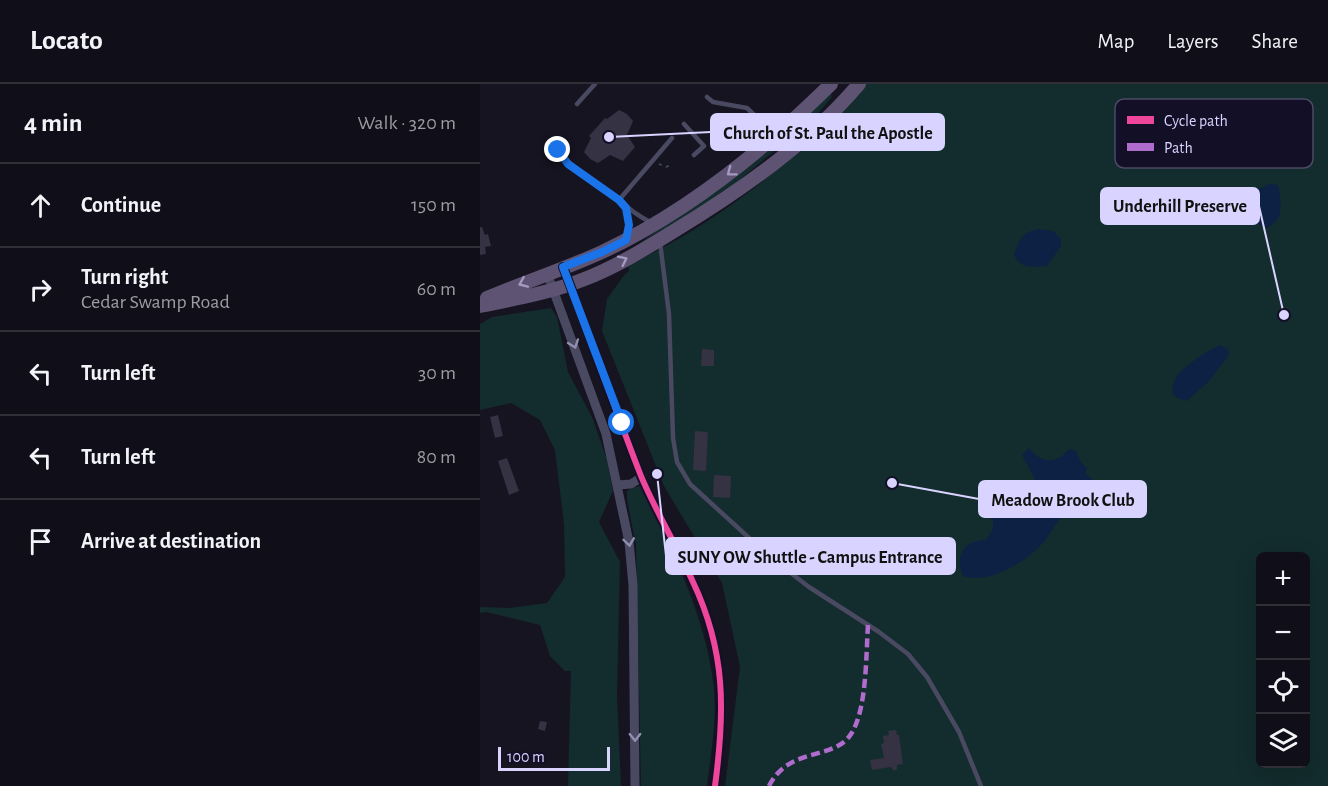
<!DOCTYPE html>
<html lang="en">
<head>
<meta charset="utf-8">
<style>
	:root { --surface:#100f19; --page:#191822; --text:#f1f3f6; --muted:#9c9ca2; --line:#302f38 }
	body { margin:0; font-family:"Alegreya Sans",sans-serif; background:var(--page); color:var(--text) }
	.controls { position:absolute; right:18px; bottom:18px; display:grid; overflow:hidden; border-radius:9px; box-shadow:0 6px 24px #0002 }
	.controls button { width:54px; height:54px; display:grid; place-items:center; padding:0; border:0; border-bottom:2px solid var(--line); background:var(--surface); color:var(--text); font:30px sans-serif }
	.scale { position:absolute; left:18px; bottom:15px; width:112px; box-sizing:border-box; padding-left:6px; border:3px solid #d9d4ff; border-top:0; font-size:16px; line-height:21px; white-space:nowrap; color:#d9d4ff; -webkit-text-stroke:4px #130f26; paint-order:stroke }
	.stop { position:absolute; width:18px; height:18px; margin:-14px; border:4px solid #1a73e8; border-radius:50%; background:#fff }
	.stop.end { background:#1a73e8; border-color:#fff; box-shadow:0 2px 6px #0008 }
	.list { margin:0; padding:0; list-style:none }
	h2 { display:flex; justify-content:space-between; align-items:center; height:78px; margin:0; padding:0 24px; font-size:26px }
	h2 small { font-size:20px; font-weight:400; color:var(--muted) }
	.list li { display:grid; grid-template-columns:39px 1fr auto; gap:18px; align-items:center; box-sizing:border-box; height:84px; padding:0 24px; border-top:2px solid var(--line) }
	.list b { display:block; font-size:22px; white-space:nowrap }
	.list p { margin:0; font-size:20px; white-space:nowrap; color:var(--muted) }
	.list em { font-size:20px; font-style:normal; color:var(--muted) }
	.icon { flex:none; width:33px; height:33px; fill:none; stroke:currentColor; stroke-width:2; stroke-linecap:round; stroke-linejoin:round }
	.map { position:relative; flex:none; width:848px; height:702px; overflow:hidden }
	header { display:flex; align-items:center; gap:36px; box-sizing:border-box; height:84px; padding:0 30px; background:var(--surface); border-bottom:2px solid var(--line) }
	header strong { font-size:28px }
	nav { display:flex; gap:33px; margin-inline-start:auto; font-size:21px }
	main { display:flex }
	aside { flex:1; background:var(--surface) }
	.map>svg:first-child { display:block }
	.green { fill:#132c2d; fill-rule:evenodd }
	.water { fill:#0d2144 }
	.building { fill:#343243 }
	.lines { fill:none; stroke-linecap:round; stroke-linejoin:round }
	.path { stroke:#44505f; stroke-width:1.5; stroke-dasharray:3 4.5; stroke-linecap:butt }
	.lane { stroke:#4a4962; stroke-width:4.5 }
	.street { stroke:#4a4962; stroke-width:9 }
	.primary { stroke:#5e5373; stroke-width:14 }
	.quiet { stroke:#b06ccc; stroke-width:4.5; stroke-dasharray:9 4.5; stroke-linecap:butt }
	.cycleway-casing { stroke:#130f26; stroke-width:10 }
	.cycleway { stroke:#ed469a; stroke-width:6 }
	.oneway { stroke:#a29ac0 }
	.oneway2 { stroke:#928eb0 }
	.route { stroke:#1a73e8; stroke-width:8 }
	.key { fill:#130f26; stroke:#4e4a67; stroke-width:1.5 }
	.key-label { font-size:16px; fill:#d9d4ff }
	.leader { fill:none; stroke:#d9d4ff; stroke-width:2 }
	.callout-dot { fill:#d9d4ff; stroke:#130f26; stroke-width:2 }
	.callout { fill:#d9d4ff; stroke:#d9d4ff; stroke-width:2 }
	.callout-label { font-size:18px; text-anchor:middle; font-weight:bold; fill:#111 }
</style>
</head>
<body>
<header>
<strong>Locato</strong>
<nav><a>Map</a><a>Layers</a><a>Share</a></nav>
</header>
<main>
<aside>
<h2>4 min<small>Walk · 320 m</small></h2>
<ul class="list">
<li><svg class="icon" aria-label="ahead" viewBox="0 0 24 24"><path d="M12 20V5M6 11l6-6 6 6"/></svg><div><b>Continue</b></div><em>150 m</em></li>
<li><svg class="icon" aria-label="right" viewBox="0 0 24 24"><path d="M7 20v-9h11M14 6l5 5-5 5"/></svg><div><b>Turn right</b><p>Cedar Swamp Road</p></div><em>60 m</em></li>
<li><svg class="icon" aria-label="left" viewBox="0 0 24 24"><path d="M17 20v-9H6M10 6l-5 5 5 5"/></svg><div><b>Turn left</b></div><em>30 m</em></li>
<li><svg class="icon" aria-label="left" viewBox="0 0 24 24"><path d="M17 20v-9H6M10 6l-5 5 5 5"/></svg><div><b>Turn left</b></div><em>80 m</em></li>
<li><svg class="icon" aria-label="arrive" viewBox="0 0 24 24"><path d="M6 21V4h12l-3 4 3 4H6"/></svg><div><b>Arrive at destination</b></div></li>
</ul>
</aside>
<div class="map">
<svg width="848" height="702" viewBox="0 0 848 702">
	<rect width="100%" height="100%" fill="#161421"/>
	<path class="green" d="M386,0H848V702H245L260,583L242,499L184,402L122,247L127,215L145,190L149,187L148,181C239,139 319,74 386,0ZM780,472H826V680H780Z
		M350,9L352,13C341,26 327,45 309,49L308,47Z
		M292,62L295,63L294,67L244,109L156,162Z
		M71,224L77,233L88,288L113,335L127,376L133,407L119,438L140,478L137,612L141,702H88L91,587H85L70,572L60,541L6,528L0,529V523L29,524L67,519L85,493L84,440L75,366L60,336L31,319L0,326V240L12,233Z
		M162,402L167,408C192,469 225,531 233,597C238,632 231,668 227,702H161L156,461C154,449 146,417 147,407L155,403Z"/>
	<path class="water" d="M789,100L798,101C801,118 805,137 786,144L774,138L762,122L763,111C772,105 781,106 789,100Z
		M558,145L573,147L581,155V162L567,182C552,183 541,185 534,171C538,157 543,148 558,145Z
		M740,261L748,265L749,271L728,298L707,317L698,314L692,309C693,305 693,299 695,295C701,284 728,266 740,261Z
		M549,364C560,380 578,380 589,365L595,366L601,378L607,384L605,390C617,396 619,409 622,422L611,428C581,419 577,443 562,460C544,479 510,500 483,492C474,472 484,456 506,456L513,445V437L507,430L516,426L523,427L536,411L552,404L555,395L542,371Z"/>
	<path class="building" d="M139,26L147,30L153,37L147,51L155,63L143,77L130,71L118,79L110,75L104,68L111,54L109,52L125,34L127,35Z
		M0,143H2L5,151L8,150L11,162L5,163L6,170L0,171Z
		M222,265L234,266V282H221Z
		M18,331L23,352L15,354L10,333Z
		M215,347L228,348L226,387L213,386Z
		M27,374L39,407L29,411L18,377Z
		M234,391L251,392L250,414L233,413Z
		M60,637L67,638L65,647L58,645Z
		M416,646L417,651H419L423,680L417,681V685L414,687L411,683L392,686L390,676L404,674L401,660L404,659L403,652L409,651L408,647Z"/>
	<g class="lines">
		<path class="path" d="M179,80L186,83L192,80"/>
		<path class="lane" d="M227,13L233,18L267,24L309,64
			M97,20L115,0
			M204,40L224,62L214,71
			M78,66C94,87 116,98 137,114C150,125 156,131 172,139
			M139,116L192,54
			M146,124L149,141L147,151
			M180,158L189,230L193,354L197,378L210,400L290,473L329,503L399,548L428,570L447,593L479,648L501,702"/>
		<path class="street" d="M83,183C110,252 134,323 161,392C176,428 197,462 213,498C246,568 245,627 235,702
			M67,189L126,350L149,458L153,501L155,702
			M138,401L151,400L162,393"/>
		<path class="primary" d="M7,214C45,198 85,185 122,168C208,128 284,66 351,0
			M0,222C34,215 69,209 102,196C134,184 165,165 194,147C260,107 329,59 379,0"/>
		<path class="quiet" d="M289,702C309,662 354,677 371,650C387,626 386,570 388,541"/>
		<g class="cycleway-casing">
			<path id="cycleway" d="M83,183C110,252 134,323 161,392C176,428 197,462 213,498C246,568 245,627 235,702"/>
		</g>
		<use href="#cycleway" class="cycleway"/>
	</g>
	<defs><path id="oneway-chevron" d="M-2-3.5L2.5 0L-2 3.5" fill="none" stroke-width="1.6" stroke-linecap="round" stroke-linejoin="round" transform="scale(1.5)"/></defs>
	<g class="oneway">
		<use href="#oneway-chevron" transform="translate(251 88) rotate(143)"/>
		<use href="#oneway-chevron" transform="translate(143 176) rotate(-26)"/>
		<use href="#oneway-chevron" transform="translate(43 199) rotate(157)"/>
	</g>
	<g class="oneway2">
		<use href="#oneway-chevron" transform="translate(94 260) rotate(70)"/>
		<use href="#oneway-chevron" transform="translate(149 458) rotate(82)"/>
		<use href="#oneway-chevron" transform="translate(155 653) rotate(89)"/>
	</g>
	<g class="lines">
		<path class="route" d="M78,66L88,80L139,116L146,124L149,141L146,156L122,168L83,183L142,339"/>
	</g>
	<rect x="635" y="15" width="198" height="69" rx="9" class="key"/>
	<rect x="647" y="32" width="27" height="8" fill="#ed469a"/>
	<rect x="647" y="59" width="27" height="8" fill="#b06ccc"/>
	<g class="key-label">
		<text x="684" y="42">Cycle path</text>
		<text x="684" y="69">Path</text>
	</g>
	<path class="leader" d="M129 53L231 48M804 231L779 122M412 399L499 415M177 390L186 472"/>
	<g class="callout-dot">
		<circle cx="129" cy="53" r="6"/>
		<circle cx="804" cy="231" r="6"/>
		<circle cx="412" cy="399" r="6"/>
		<circle cx="177" cy="390" r="6"/>
	</g>
	<g class="callout">
		<rect x="231" y="30" width="233" height="36" rx="6"/>
		<rect x="621" y="104" width="158" height="36" rx="6"/>
		<rect x="499" y="397" width="167" height="36" rx="6"/>
		<rect x="186" y="454" width="289" height="36" rx="6"/>
	</g>
	<g class="callout-label">
		<text x="348" y="55">Church of St. Paul the Apostle</text>
		<text x="700" y="128">Underhill Preserve</text>
		<text x="583" y="422">Meadow Brook Club</text>
		<text x="330" y="479">SUNY OW Shuttle - Campus Entrance</text>
	</g>
</svg>
<div class="controls">
<button>+</button>
<button>−</button>
<button><svg class="icon" aria-label="locate" viewBox="0 0 24 24"><circle cx="12" cy="12" r="6"/><path d="M12 2v4M12 18v4M2 12h4M18 12h4"/></svg></button>
<button><svg class="icon" aria-label="layers" viewBox="0 0 24 24"><path d="M12 4l9 5-9 5-9-5zM3 14l9 5 9-5"/></svg></button>
</div>
<div class="scale">100 m</div>
<div class="stop" style="left:142px;top:339px"></div>
<div class="stop end" style="left:78px;top:66px"></div>
</div>
</main>
</body>
</html>
